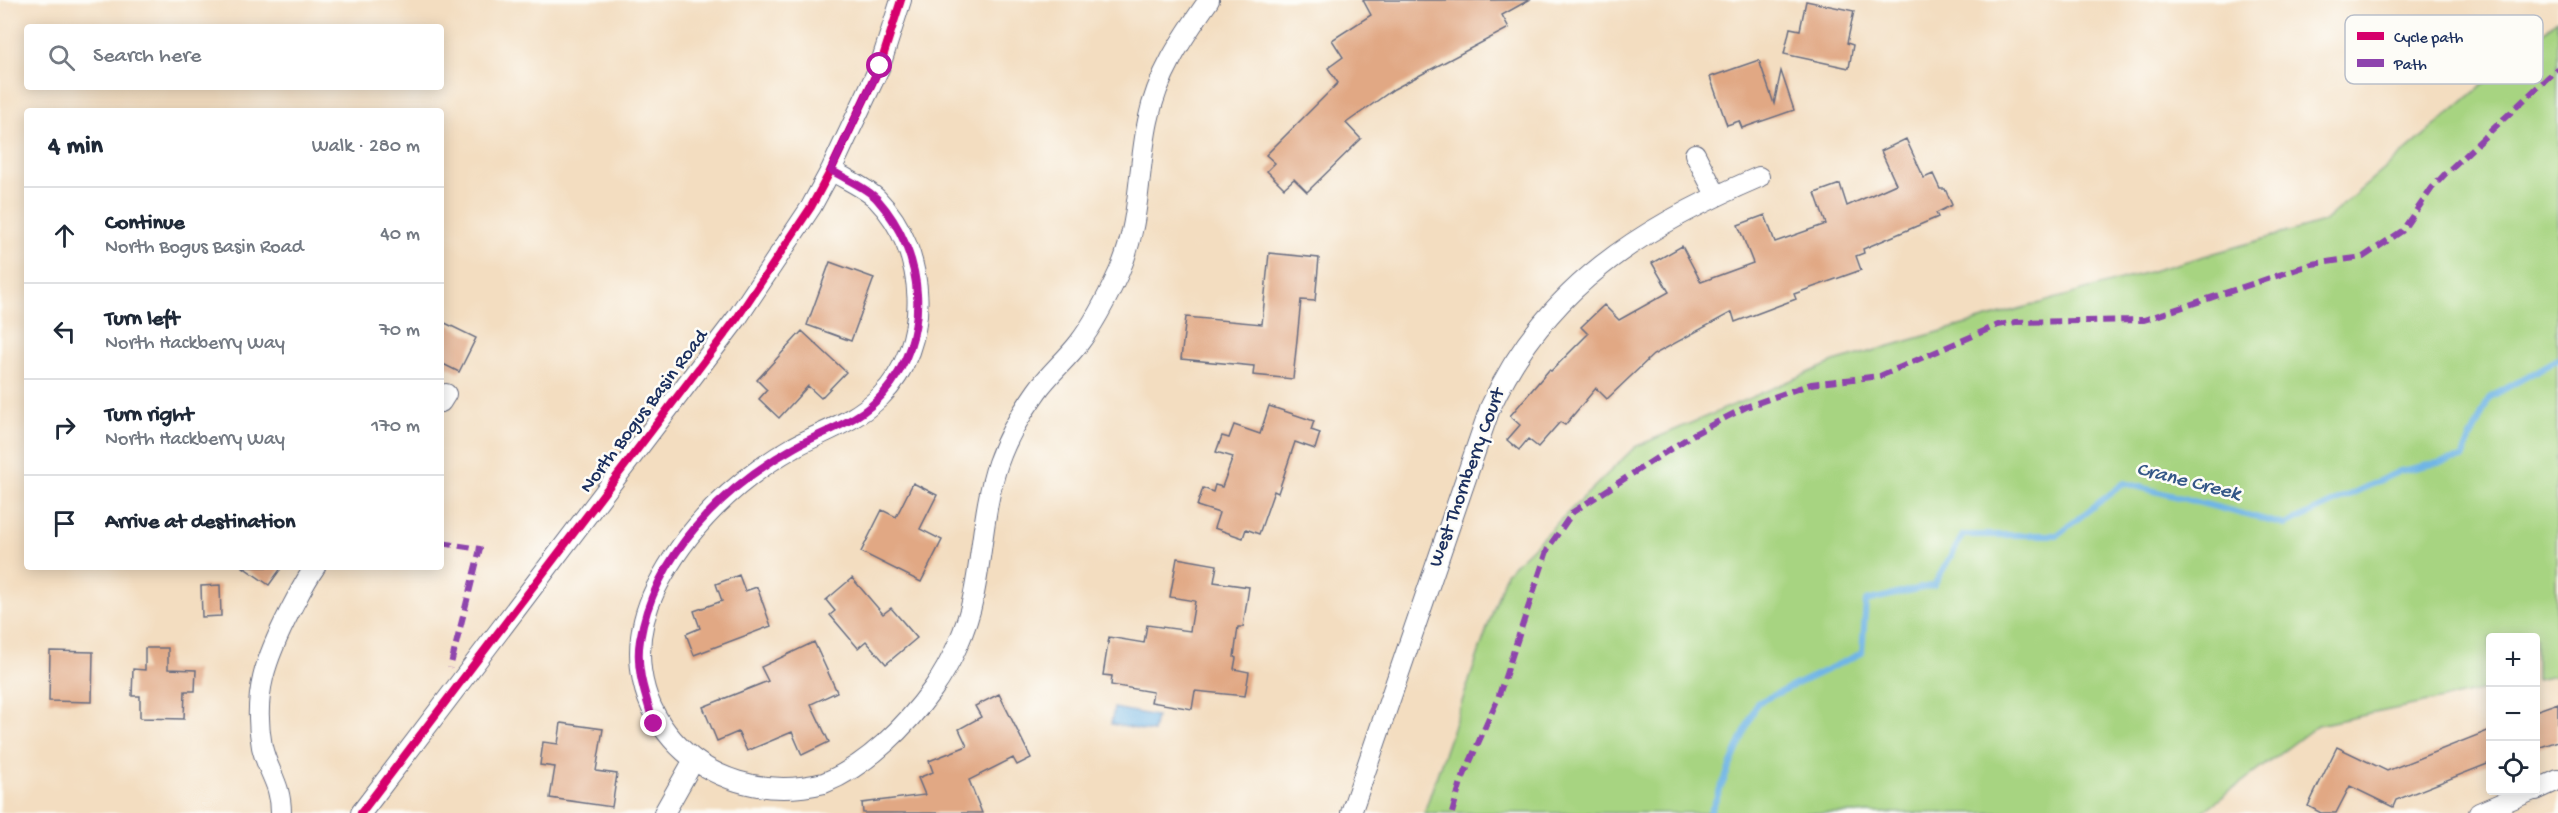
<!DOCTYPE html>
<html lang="en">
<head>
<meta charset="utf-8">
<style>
	:root { --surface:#fff; --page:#f2f2f3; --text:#1f2937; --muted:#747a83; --line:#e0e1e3 }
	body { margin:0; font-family:"Gochi Hand",sans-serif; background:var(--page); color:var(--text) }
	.controls { position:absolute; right:18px; bottom:18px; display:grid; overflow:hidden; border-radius:6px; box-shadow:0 3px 15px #0003 }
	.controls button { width:54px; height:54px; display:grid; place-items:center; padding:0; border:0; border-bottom:2px solid var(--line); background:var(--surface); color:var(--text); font:30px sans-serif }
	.stop { position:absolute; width:18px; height:18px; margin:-14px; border:4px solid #b5179e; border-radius:50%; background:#fff }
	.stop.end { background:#b5179e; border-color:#fff; box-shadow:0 2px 6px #0008 }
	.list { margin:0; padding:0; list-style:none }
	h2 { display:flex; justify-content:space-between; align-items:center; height:78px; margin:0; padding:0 24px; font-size:26px }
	h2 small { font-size:20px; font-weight:400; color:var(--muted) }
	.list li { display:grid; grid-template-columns:39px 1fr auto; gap:18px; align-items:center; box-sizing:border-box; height:96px; padding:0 24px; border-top:2px solid var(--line) }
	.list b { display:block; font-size:22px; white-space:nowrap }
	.list p { margin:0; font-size:20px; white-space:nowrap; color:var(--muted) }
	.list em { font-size:20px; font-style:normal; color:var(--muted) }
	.icon { flex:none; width:33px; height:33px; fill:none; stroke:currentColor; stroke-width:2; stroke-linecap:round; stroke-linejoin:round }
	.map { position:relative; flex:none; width:2558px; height:813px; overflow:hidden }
	.search { position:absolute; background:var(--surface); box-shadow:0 3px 15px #0003; left:24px; top:24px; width:420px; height:66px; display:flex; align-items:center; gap:15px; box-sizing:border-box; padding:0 21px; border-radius:6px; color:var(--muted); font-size:22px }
	.panel { position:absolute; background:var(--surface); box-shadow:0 3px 15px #0003; left:24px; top:108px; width:420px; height:462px; border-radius:6px }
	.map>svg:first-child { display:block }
	.green { fill:#a7d481; stroke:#618270; stroke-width:1.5 }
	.water { fill:#6fb5e6; stroke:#4572a2; stroke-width:1.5 }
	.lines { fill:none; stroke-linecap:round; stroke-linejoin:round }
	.stream { stroke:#6fb5e6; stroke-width:6 }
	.building { fill:#e1a884 }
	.minor-casing { stroke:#676c80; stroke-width:22 }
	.minor { stroke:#fff; stroke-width:20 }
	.quiet { stroke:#8e44ad; stroke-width:6; stroke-dasharray:12 6; stroke-linecap:butt }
	.cycleway-casing { stroke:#fdfcf7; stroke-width:11 }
	.cycleway { stroke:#d6006c; stroke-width:8 }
	.route { stroke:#b5179e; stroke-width:8 }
	.labels { text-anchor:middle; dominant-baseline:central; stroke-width:5; stroke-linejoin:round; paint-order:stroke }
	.street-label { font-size:20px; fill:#1b2f5e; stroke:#fdfcf7 }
	.water-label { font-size:21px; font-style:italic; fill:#345787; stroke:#fdfcf7 }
	.key { fill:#fdfcf7; stroke:#b9bec9; stroke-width:1.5 }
	.key-label { font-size:16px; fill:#1b2f5e }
</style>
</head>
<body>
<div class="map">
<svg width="2558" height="813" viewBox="0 0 2558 813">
	<rect width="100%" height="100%" fill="#fdfcf7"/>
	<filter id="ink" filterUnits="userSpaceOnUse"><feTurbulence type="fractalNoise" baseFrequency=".0167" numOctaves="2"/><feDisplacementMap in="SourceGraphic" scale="12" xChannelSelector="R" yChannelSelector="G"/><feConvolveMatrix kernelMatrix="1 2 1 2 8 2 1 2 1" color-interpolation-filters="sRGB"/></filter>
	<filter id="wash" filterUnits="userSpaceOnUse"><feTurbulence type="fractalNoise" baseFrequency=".008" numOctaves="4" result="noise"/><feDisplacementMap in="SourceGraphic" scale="24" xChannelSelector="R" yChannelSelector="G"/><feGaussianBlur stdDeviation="1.35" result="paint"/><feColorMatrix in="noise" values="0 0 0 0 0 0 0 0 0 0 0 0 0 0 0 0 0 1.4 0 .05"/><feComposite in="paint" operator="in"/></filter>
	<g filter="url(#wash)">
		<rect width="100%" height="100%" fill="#f3ddc0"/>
		<path class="green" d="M2558,20L2556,676L2536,680V638H2490V689L2318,725L2201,813H1424L1506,573L1635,447L1834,362L2323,222Z"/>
		<path class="water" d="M1114,708L1156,716L1153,732L1111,724Z"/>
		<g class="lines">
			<path class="stream" d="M1710,813L1757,703L1862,653L1866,601L1934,585L1963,535H2057L2124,483L2285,525L2400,471L2462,458L2489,398L2558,359"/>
		</g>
		<g id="blocks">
			<path class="building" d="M1363,0H1529L1502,15L1509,28L1394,89L1346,123L1361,139L1307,192L1294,179L1284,188L1267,171L1275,163L1266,155L1338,83L1328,68L1343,57L1332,40L1371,15Z
				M1806,1L1854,11L1847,43L1853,45L1849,68L1784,54L1790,28L1800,30Z
				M1759,60L1774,104L1781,71L1794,110L1742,128L1739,121L1727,125L1710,77Z
				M1906,139L1924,178L1933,174L1940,189H1945L1952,205L1936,213L1938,217L1863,249L1864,253L1856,256L1861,270L1794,294L1796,299L1735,322L1732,312L1653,355L1607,399L1596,388L1565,425L1560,422L1538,447L1528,439L1519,450L1507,440L1520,425L1510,416L1549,370L1551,371L1588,334L1581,327L1604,305L1619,320L1669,292L1652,263L1682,246L1701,282L1753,263L1738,225L1765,215L1775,242L1826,224L1815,193L1840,184L1847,206L1896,184L1881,151Z
				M1269,253L1319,258L1315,301L1301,300L1293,379L1253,375L1254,366L1181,359L1186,317L1262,324Z
				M830,262L874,278L851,341L807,325Z
				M441,321L476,338L459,372L441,363Z
				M802,331L846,372L821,398L808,386L779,418L759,399L767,390L757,380Z
				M1269,406L1314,421L1311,430L1320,433L1315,449L1295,442L1278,493L1274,491L1259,534L1246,529L1243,538L1214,528L1219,513L1197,506L1203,488L1213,492L1215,485L1222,487L1233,457L1216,452L1222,436L1229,438L1234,425L1260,434Z
				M913,483L937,495L920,529L942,540L921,582L861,552L882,510L896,517Z
				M1177,558L1217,565L1214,582L1249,587L1243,627H1238L1234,657L1236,658L1234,669L1249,672L1245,696L1195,691L1192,709L1151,702L1153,692L1111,685L1112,676L1103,675L1109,637L1144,643L1147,625L1190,631L1195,601L1170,597Z
				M243,567H282L269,585Z
				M739,575L745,591L757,587L771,626L694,655L686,634L700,628L694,611L722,601L716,584Z
				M852,578L883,614L891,608L917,638L886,664L866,641L858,648L830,615L835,611L826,600Z
				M220,585L221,616L202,617L201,586Z
				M814,642L837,692L811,704L829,742L802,755L792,732L747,751L738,732L717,741L703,707L768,681L761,667Z
				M145,648H168V669L196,670L195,691H185L184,719L140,718V696H132L133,669L145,670Z
				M50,651L93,652L92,702L49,701Z
				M999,694L1031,758L1017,765L1013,758L969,780L982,813H863L862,803L925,795L918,778L933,772L929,761L967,746L959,729L981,717L975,706Z
				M2558,703V741L2535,749V711Z
				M561,723L603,729L596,771L617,774L612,807L550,798L555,767L540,765L543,742L558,744Z
				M2490,730V763L2396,800L2393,807L2350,786L2336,813H2321L2308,806L2337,747L2387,771Z"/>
		</g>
	</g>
	<g filter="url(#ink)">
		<use href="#blocks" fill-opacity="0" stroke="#676c80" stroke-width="1.5"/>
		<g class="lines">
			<g class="minor-casing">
				<path id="minor" d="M1695,154L1716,195
					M831,170C845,179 865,187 877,199C928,251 933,345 880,397C853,423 826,430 794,447C736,480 686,528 656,588C600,702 700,813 824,783C867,766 907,725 933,689C951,664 967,628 973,598C983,553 983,508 998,463C1006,440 1022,412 1037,391C1049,374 1066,360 1079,343C1095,322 1108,296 1119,272C1141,222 1137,173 1148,121C1157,75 1183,37 1209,0
					M441,402L446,394
					M2536,790L2558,780
					M281,813C281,783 268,773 262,747C252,694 266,658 290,611C298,596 305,581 315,567
					M361,813L737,318L811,207L831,170L880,66L901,0
					M664,813L690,767
					M1351,813L1490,408C1545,287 1642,227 1759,177
					M2479,813L2533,790"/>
			</g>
			<use href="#minor" class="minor"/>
			<path class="quiet" d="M441,543L480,549L450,668
				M1452,813L1461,782L1498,698L1548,548L1573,512L1694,434L1746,407L1811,384L1880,376L1998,325L2016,322L2144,320L2312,264L2363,257L2402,231L2432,188L2446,173L2558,68"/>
			<g class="cycleway-casing">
				<path id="cycleway" d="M361,813L737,318L811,207L831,170L880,66L901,0"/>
			</g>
			<use href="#cycleway" class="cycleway"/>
		</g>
	</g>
	<g class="lines" filter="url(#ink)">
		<path class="route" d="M654,724C646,697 635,669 640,640C654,556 723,487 795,447C826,430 859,422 883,394C933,337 926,254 877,199C866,187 845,179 831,170L880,66"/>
	</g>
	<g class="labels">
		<g class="street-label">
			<text transform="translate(645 412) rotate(-53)">North Bogus Basin Road</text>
			<text transform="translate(1468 478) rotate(-70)">West Thornberry Court</text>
		</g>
		<g class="water-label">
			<text transform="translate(2188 483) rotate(14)">Crane Creek</text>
		</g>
	</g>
	<rect x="2345" y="15" width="198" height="69" rx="9" class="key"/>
	<rect x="2357" y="32" width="27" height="8" fill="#d6006c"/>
	<rect x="2357" y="59" width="27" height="8" fill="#8e44ad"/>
	<g class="key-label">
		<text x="2394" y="42">Cycle path</text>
		<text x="2394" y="69">Path</text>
	</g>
</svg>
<div class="controls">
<button>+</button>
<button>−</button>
<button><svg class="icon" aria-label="locate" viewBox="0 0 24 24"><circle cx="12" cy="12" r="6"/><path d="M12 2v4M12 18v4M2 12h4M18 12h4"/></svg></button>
</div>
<div class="stop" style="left:880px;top:66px"></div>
<div class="stop end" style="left:654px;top:724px"></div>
<div class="search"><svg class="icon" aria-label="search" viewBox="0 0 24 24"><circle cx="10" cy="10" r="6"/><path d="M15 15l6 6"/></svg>Search here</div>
<section class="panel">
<h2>4 min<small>Walk · 280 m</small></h2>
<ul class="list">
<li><svg class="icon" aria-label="ahead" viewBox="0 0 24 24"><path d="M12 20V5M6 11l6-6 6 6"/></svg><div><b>Continue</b><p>North Bogus Basin Road</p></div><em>40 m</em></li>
<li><svg class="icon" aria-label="left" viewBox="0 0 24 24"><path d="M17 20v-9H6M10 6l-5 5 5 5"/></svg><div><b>Turn left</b><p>North Hackberry Way</p></div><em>70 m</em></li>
<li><svg class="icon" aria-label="right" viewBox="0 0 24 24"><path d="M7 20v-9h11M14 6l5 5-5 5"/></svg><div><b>Turn right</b><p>North Hackberry Way</p></div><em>170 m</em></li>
<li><svg class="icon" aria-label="arrive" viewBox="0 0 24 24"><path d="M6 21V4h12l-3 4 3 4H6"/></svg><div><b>Arrive at destination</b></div></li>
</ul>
</section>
</div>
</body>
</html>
